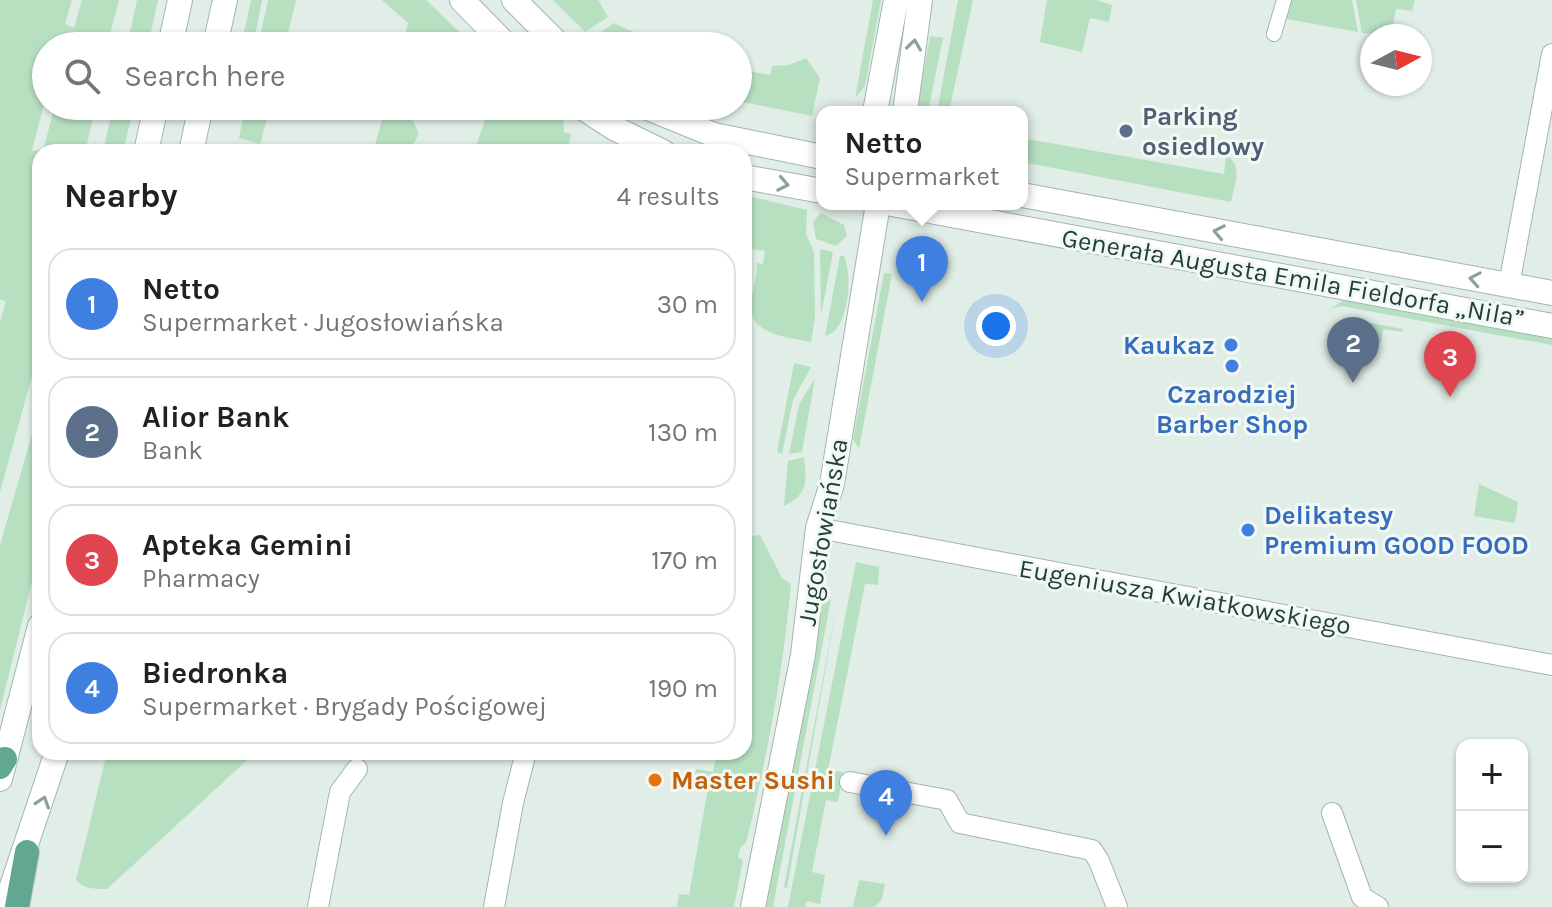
<!DOCTYPE html>
<html lang="en">
<head>
<meta charset="utf-8">
<style>
	:root { --surface:#fff; --page:#f2f2f2; --text:#202124; --muted:#757577; --line:#e0e0e0; --accent:#7c3aed }
	body { margin:0; font-family:Karla,sans-serif; background:var(--page); color:var(--text) }
	.controls { position:absolute; right:24px; bottom:24px; display:grid; overflow:hidden; border-radius:16px; box-shadow:0 2px 6px #0004 }
	.controls button { width:72px; height:72px; display:grid; place-items:center; padding:0; border:0; border-bottom:2px solid var(--line); background:var(--surface); color:var(--text); font:40px sans-serif }
	.compass { position:absolute; left:1360px; top:24px; width:72px; height:72px; border-radius:50%; background:var(--surface); box-shadow:0 2px 6px #0004; rotate:83deg }
	.you { position:absolute; left:996px; top:326px; width:28px; height:28px; margin:-20px; border:6px solid #fff; border-radius:50%; background:#1a73e8; box-shadow:0 0 0 12px #1a73e833 }
	.badge { display:grid; place-items:center; width:52px; height:52px; border-radius:50%; background:var(--accent); color:#fff; font-size:26px; font-weight:700 }
	.pin { position:absolute; translate:-50% -66px; filter:drop-shadow(0 2px 4px #0008) }
	.pin::after { content:''; position:absolute; top:42px; width:28px; height:24px; background:inherit; clip-path:polygon(0 0,100% 0,50% 100%) }
	.popup { position:absolute; left:816px; top:106px; width:212px; height:104px; box-sizing:border-box; display:grid; place-content:center; border-radius:16px; background:var(--surface); filter:drop-shadow(0 2px 6px #0005); font-size:26px; white-space:nowrap; color:var(--muted) }
	.popup b { font-size:30px; color:var(--text) }
	.popup::after { content:''; position:absolute; left:50%; top:100%; margin-left:-16px; border:16px solid transparent; border-top-color:var(--surface) }
	.list { margin:0; padding:0; list-style:none }
	h2 { display:flex; justify-content:space-between; align-items:center; height:104px; margin:0; padding:0 32px; font-size:34px }
	h2 small { font-size:26px; font-weight:400; color:var(--muted) }
	.list li { display:grid; grid-template-columns:52px 1fr auto; gap:24px; align-items:center; box-sizing:border-box; height:112px; margin:0 16px 16px; padding:0 16px; border:2px solid var(--line); border-radius:24px }
	.list b { display:block; font-size:30px; white-space:nowrap }
	.list p { margin:0; font-size:26px; white-space:nowrap; color:var(--muted) }
	.list em { font-size:26px; font-style:normal; color:var(--muted) }
	.icon { flex:none; width:44px; height:44px; fill:none; stroke:currentColor; stroke-width:2; stroke-linecap:round; stroke-linejoin:round }
	.map { position:relative; flex:none; width:1552px; height:907px; overflow:hidden }
	.search { position:absolute; background:var(--surface); box-shadow:0 2px 6px #0004; left:32px; top:32px; width:720px; height:88px; display:flex; align-items:center; gap:20px; box-sizing:border-box; padding:0 28px; border-radius:44px; color:var(--muted); font-size:30px }
	.panel { position:absolute; background:var(--surface); box-shadow:0 2px 6px #0004; left:32px; top:144px; width:720px; height:616px; border-radius:24px }
	.map>svg:first-child { display:block }
	.green { fill:#b7e0c1 }
	.lines { fill:none; stroke-linecap:round; stroke-linejoin:round }
	.pedestrian-casing { stroke:#a3b5ae; stroke-width:16 }
	.minor-casing { stroke:#a3b5ae; stroke-width:22 }
	.tertiary-casing { stroke:#a3b5ae; stroke-width:26 }
	.secondary-casing { stroke:#9ebaaf; stroke-width:26 }
	.primary-casing { stroke:#c0c9c6; stroke-width:26 }
	.pedestrian { stroke:#fff; stroke-width:14 }
	.minor { stroke:#fff; stroke-width:20 }
	.tertiary { stroke:#fff; stroke-width:24 }
	.secondary { stroke:#fff; stroke-width:24 }
	.primary { stroke:#61a792; stroke-width:24 }
	.oneway { stroke:#8f9f9a }
	.service-dot { fill:#5c6f8a; stroke:#f2f9f5; stroke-width:3 }
	.shop-dot { fill:#3f7fe0; stroke:#f2f9f5; stroke-width:3 }
	.food-dot { fill:#e8710a; stroke:#f2f9f5; stroke-width:3 }
	.labels { text-anchor:middle; dominant-baseline:central; stroke-width:6; stroke-linejoin:round; paint-order:stroke }
	.service-label { font-size:26px; font-weight:bold; fill:#4e5e75; stroke:#f2f9f5; text-anchor:start }
	.street-label { font-size:26px; fill:#1f3f35; stroke:#f2f9f5 }
	.shop-label { font-size:26px; font-weight:bold; fill:#366cbe; stroke:#f2f9f5; text-anchor:end }
	.food-label { font-size:26px; font-weight:bold; fill:#c56008; stroke:#f2f9f5; text-anchor:start }
</style>
</head>
<body>
<div class="map">
<svg width="1552" height="907" viewBox="0 0 1552 907">
	<rect width="100%" height="100%" fill="#e1ede7"/>
	<path class="green" d="M0,0H72L65,24L74,28L82,0H119L107,46H46V96L32,151L43,150L55,106H96L85,152H40V347L0,492V322L6,302L0,299Z
		M137,0H158L148,46H127Z
		M251,0H262L253,46H241Z
		M268,0H296L285,46H258Z
		M382,0H426L474,46H402L408,23Z
		M553,0H598L608,17L585,32Z
		M873,0H881L865,86L855,98Z
		M958,0H973L949,112H937Z
		M1047,0H1096L1112,5L1109,22L1090,18L1082,52L1040,42Z
		M1288,0H1352L1358,32L1282,18Z
		M1356,0H1415L1412,11L1396,9L1392,33L1405,36L1362,33Z
		M614,23L648,39L647,46H603L593,38Z
		M930,36L943,38L928,112H921L918,104Z
		M806,58L820,78L812,116L738,101V69L770,75L772,66L789,65Z
		M113,106H134L123,152H103Z
		M386,106H406L419,134L409,152H373Z
		M490,106H547L563,118L564,132L571,134L567,152H474Z
		M244,113L267,118L260,144L239,138Z
		M1022,138L1224,174L1226,155C1244,165 1234,185 1231,202L1022,162Z
		M744,195L807,210L806,234L814,252L815,317L811,342C790,337 751,336 751,307C752,292 757,278 757,263L763,264L765,251L751,249L744,239Z
		M821,213L844,225L847,236L836,246L816,239L813,222Z
		M820,249L833,252L821,315Z
		M840,256H844C853,275 849,332 825,336Z
		M884,273L892,274L859,449L853,439Z
		M1343,300L1552,339V345L1341,306L1331,309Z
		M1348,319L1403,329V332L1383,329L1381,343L1345,336Z
		M794,363L811,367L793,400L782,454L777,452Z
		M815,378L802,452L789,454L799,405Z
		M40,406V549L0,710V545Z
		M804,457C807,482 808,494 784,506L788,461Z
		M1479,484L1518,502L1515,523L1474,516Z
		M760,535L782,578L791,584C783,673 767,757 746,843L740,848L738,857L743,860L734,907H677L679,894L689,895L709,783L694,780L696,769L713,772L717,752H744V544L751,536Z
		M856,562L879,567L878,585L865,584L828,770L843,772L838,802L826,800L812,872L825,875L820,904L807,901L805,907H788Z
		M824,597L831,599L773,907H766Z
		M838,598L787,888L784,887Z
		M107,752H256L107,889C96,889 83,889 76,880Z
		M859,880L885,884L882,899L875,907H853Z"/>
	<g class="lines">
		<g class="pedestrian-casing">
			<path id="pedestrian" d="M1274,34L1284,0"/>
		</g>
		<g class="minor-casing">
			<path id="minor" d="M1509,285L1552,54
				M818,528L1552,665
				M850,782L947,800L960,823L1092,850L1099,861L1117,907
				M1332,813L1362,897L1378,907
				M318,907L340,792L357,769
				M494,907L513,803L526,752"/>
		</g>
		<g class="tertiary-casing">
			<path id="tertiary" d="M462,0L507,46
				M514,0L560,46
				M580,106L614,128L663,152
				M643,106L714,135L822,157
				M875,112L896,0
				M905,112L920,0
				M744,177L822,191
				M1022,195L1552,293
				M892,204L1552,326
				M753,907L803,655L818,528L832,484L878,204"/>
		</g>
		<g class="secondary-casing">
			<path id="secondary" d="M170,46L180,0
				M215,46L225,0
				M146,152L156,106
				M191,152L201,106
				M0,779L40,626
				M5,907L57,752"/>
		</g>
		<g class="primary-casing">
			<path id="primary" d="M0,767L5,759
				M17,907L27,852"/>
		</g>
		<use href="#pedestrian" class="pedestrian"/>
		<use href="#minor" class="minor"/>
		<use href="#tertiary" class="tertiary"/>
		<use href="#secondary" class="secondary"/>
		<use href="#primary" class="primary"/>
	</g>
	<defs><path id="oneway-chevron" d="M-2-3.5L2.5 0L-2 3.5" fill="none" stroke-width="1.6" stroke-linecap="round" stroke-linejoin="round" transform="scale(2)"/></defs>
	<g class="oneway">
		<use href="#oneway-chevron" transform="translate(914 45) rotate(-82)"/>
		<use href="#oneway-chevron" transform="translate(783 184) rotate(11)"/>
		<use href="#oneway-chevron" transform="translate(1219 232) rotate(-169)"/>
		<use href="#oneway-chevron" transform="translate(1475 279) rotate(-170)"/>
		<use href="#oneway-chevron" transform="translate(43 802) rotate(-72)"/>
	</g>
	<circle class="service-dot" cx="1126" cy="131" r="8"/>
	<g class="shop-dot">
		<circle cx="1231" cy="345" r="8"/>
		<circle cx="1232" cy="366" r="8"/>
		<circle cx="1248" cy="530" r="8"/>
	</g>
	<circle class="food-dot" cx="655" cy="780" r="8"/>
	<g class="labels">
		<g class="service-label">
			<text x="1142" y="116">Parking<tspan x="1142" dy="30">osiedlowy</tspan></text>
		</g>
		<g class="street-label">
			<text transform="translate(1293 278) rotate(10)">Generała Augusta Emila Fieldorfa „Nila”</text>
			<text transform="translate(823 532) rotate(-80)">Jugosłowiańska</text>
			<text transform="translate(1185 597) rotate(10)">Eugeniusza Kwiatkowskiego</text>
		</g>
		<g class="shop-label">
			<text x="1215" y="345">Kaukaz</text>
			<text x="1232" y="394" text-anchor="middle">Czarodziej<tspan x="1232" dy="30">Barber Shop</tspan></text>
			<text x="1264" y="515" text-anchor="start">Delikatesy<tspan x="1264" dy="30">Premium GOOD FOOD</tspan></text>
		</g>
		<g class="food-label">
			<text x="671" y="780">Master Sushi</text>
		</g>
	</g>
</svg>
<div class="controls">
<button>+</button>
<button>−</button>
</div>
<svg class="compass" viewBox="-18 -18 36 36"><path d="M0-13l5 13h-10z" fill="#e53935"/><path d="M0 13l5-13h-10z" fill="#757577"/></svg>
<div class="you"></div>
<div class="pin badge" style="left:922px;top:302px;background:#3f7fe0">1</div>
<div class="popup"><b>Netto</b>Supermarket</div>
<div class="pin badge" style="left:1353px;top:383px;background:#5c6f8a">2</div>
<div class="pin badge" style="left:1450px;top:397px;background:#e0444e">3</div>
<div class="pin badge" style="left:886px;top:836px;background:#3f7fe0">4</div>
<div class="search"><svg class="icon" aria-label="search" viewBox="0 0 24 24"><circle cx="10" cy="10" r="6"/><path d="M15 15l6 6"/></svg>Search here</div>
<section class="panel">
<h2>Nearby<small>4 results</small></h2>
<ul class="list">
<li><span class="badge" style="background:#3f7fe0">1</span><div><b>Netto</b><p>Supermarket · Jugosłowiańska</p></div><em>30 m</em></li>
<li><span class="badge" style="background:#5c6f8a">2</span><div><b>Alior Bank</b><p>Bank</p></div><em>130 m</em></li>
<li><span class="badge" style="background:#e0444e">3</span><div><b>Apteka Gemini</b><p>Pharmacy</p></div><em>170 m</em></li>
<li><span class="badge" style="background:#3f7fe0">4</span><div><b>Biedronka</b><p>Supermarket · Brygady Pościgowej</p></div><em>190 m</em></li>
</ul>
</section>
</div>
</body>
</html>
